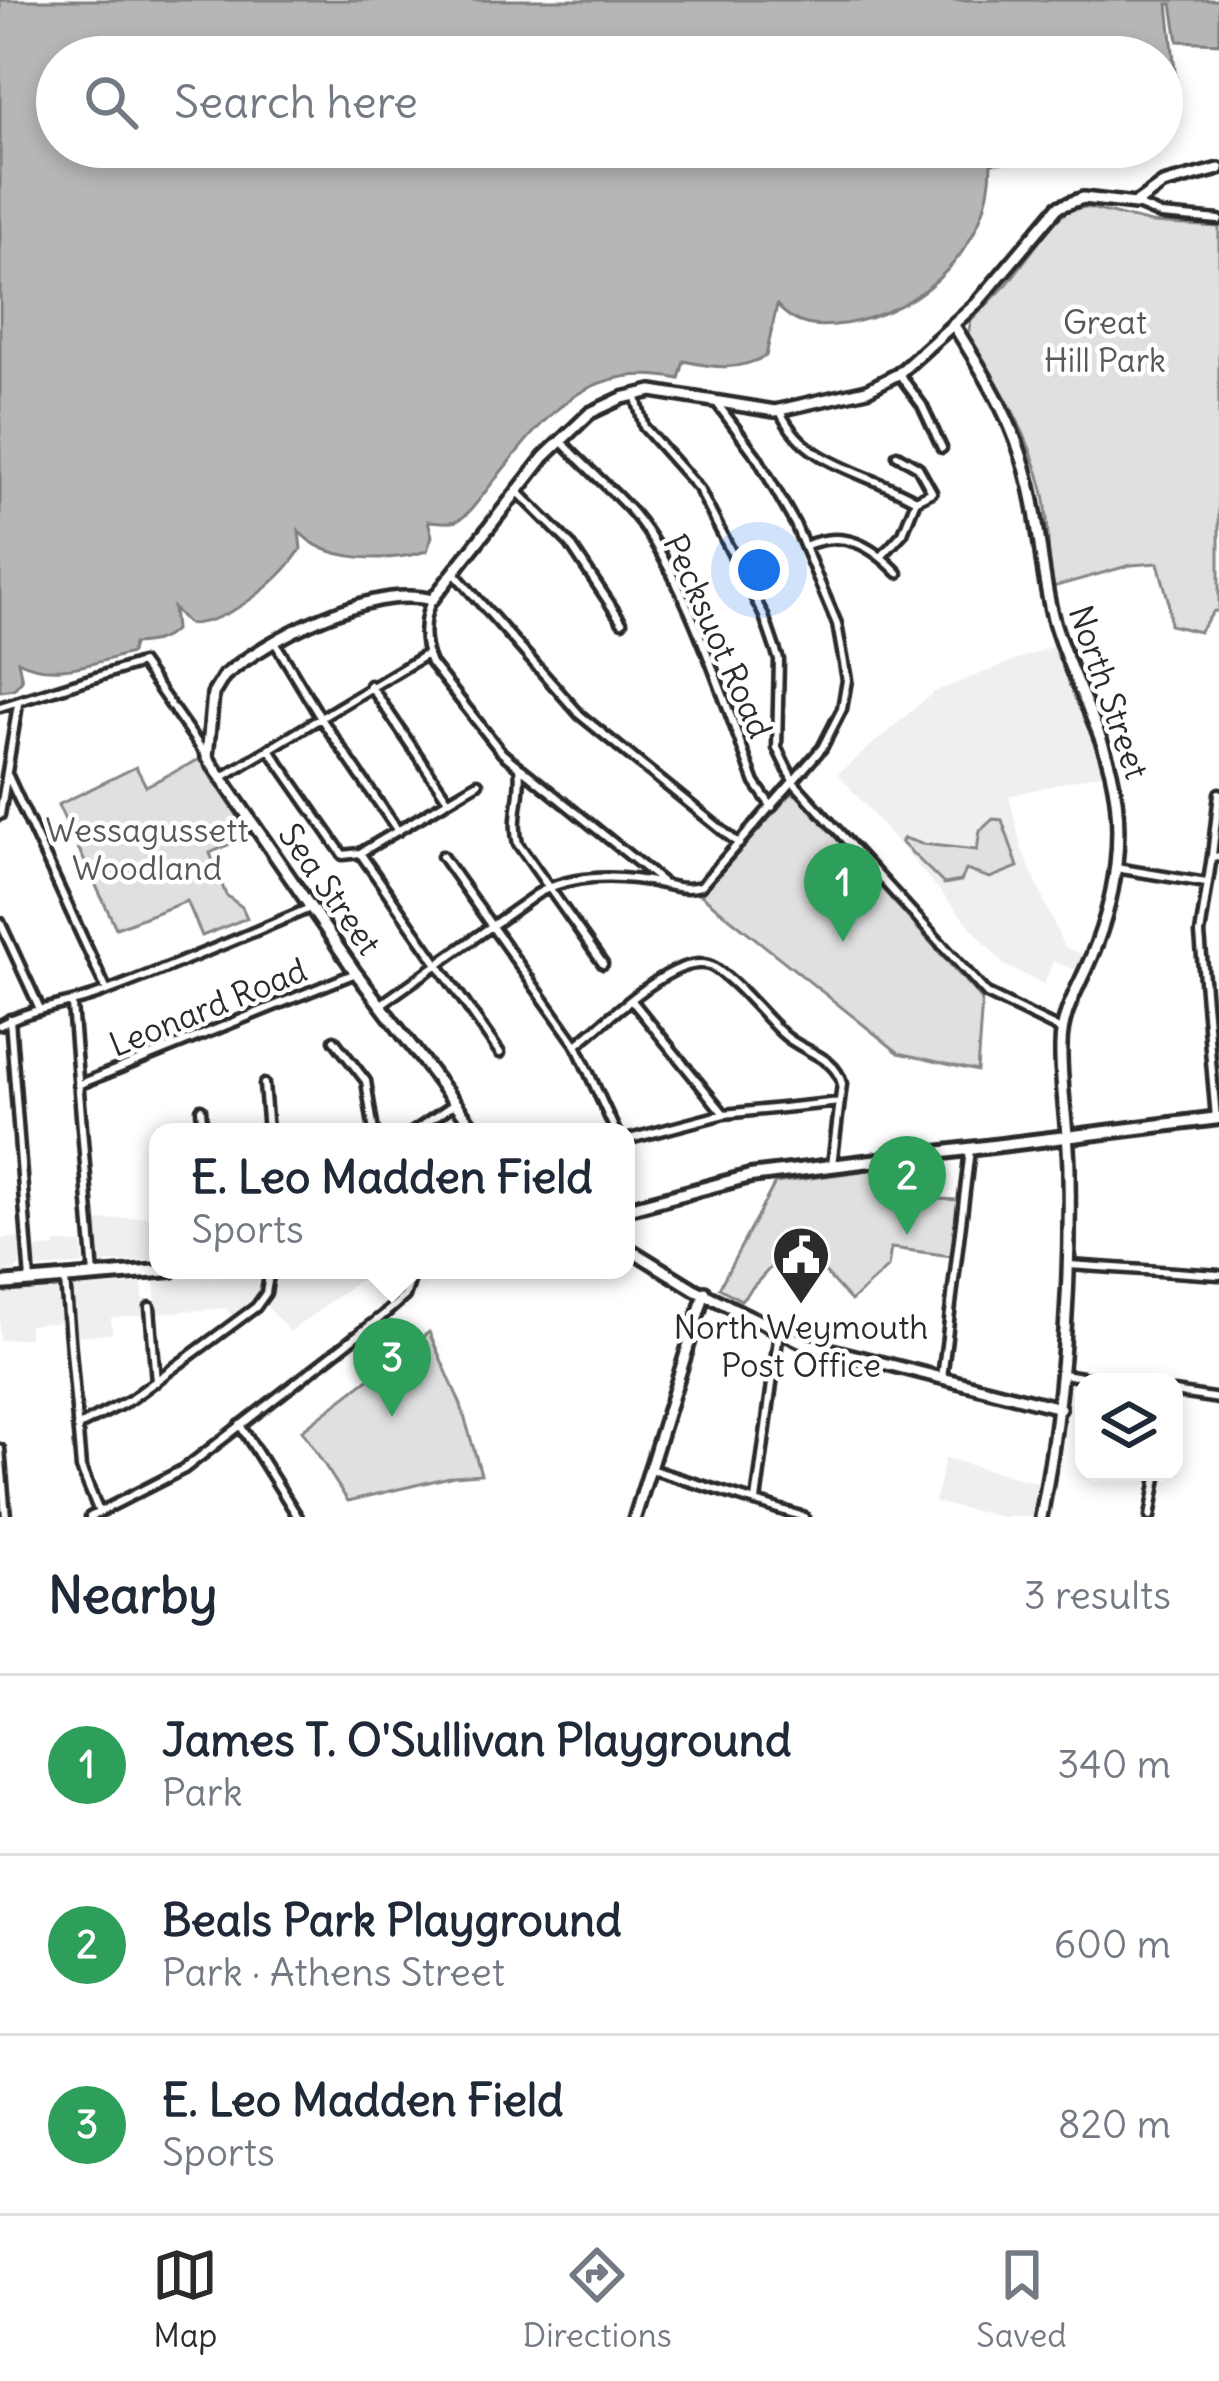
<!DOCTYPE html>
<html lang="en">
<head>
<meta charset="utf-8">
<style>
	:root { --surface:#fff; --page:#f6f6f7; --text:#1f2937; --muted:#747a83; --line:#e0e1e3; --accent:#2b2b2b }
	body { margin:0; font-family:Delius,sans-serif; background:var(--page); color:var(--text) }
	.controls { position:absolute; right:36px; bottom:36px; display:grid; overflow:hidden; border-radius:24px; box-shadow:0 6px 18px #0003 }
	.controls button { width:108px; height:108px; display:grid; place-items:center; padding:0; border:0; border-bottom:3px solid var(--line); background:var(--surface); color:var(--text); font:60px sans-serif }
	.you { position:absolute; left:759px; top:570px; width:42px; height:42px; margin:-30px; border:9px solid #fff; border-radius:50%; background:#1a73e8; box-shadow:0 0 0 18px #1a73e833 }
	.badge { display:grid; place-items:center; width:78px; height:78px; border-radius:50%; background:var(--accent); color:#fff; font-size:39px; font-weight:700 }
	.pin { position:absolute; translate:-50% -99px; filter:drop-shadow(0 3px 6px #0008) }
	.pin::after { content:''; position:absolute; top:63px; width:42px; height:36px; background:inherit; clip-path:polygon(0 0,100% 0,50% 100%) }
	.popup { position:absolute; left:149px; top:1123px; width:486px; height:156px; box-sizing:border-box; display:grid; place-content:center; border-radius:24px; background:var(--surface); filter:drop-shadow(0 3px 9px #0005); font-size:39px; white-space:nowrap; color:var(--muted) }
	.popup b { font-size:45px; color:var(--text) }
	.popup::after { content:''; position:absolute; left:50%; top:100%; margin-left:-24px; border:24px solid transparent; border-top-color:var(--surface) }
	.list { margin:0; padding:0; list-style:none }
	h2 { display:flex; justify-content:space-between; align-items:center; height:156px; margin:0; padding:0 48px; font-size:51px }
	h2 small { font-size:39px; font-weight:400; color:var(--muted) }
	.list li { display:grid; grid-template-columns:78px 1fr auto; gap:36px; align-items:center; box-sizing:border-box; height:180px; padding:0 48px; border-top:3px solid var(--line) }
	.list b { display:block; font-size:45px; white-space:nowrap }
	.list p { margin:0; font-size:39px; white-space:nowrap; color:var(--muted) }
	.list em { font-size:39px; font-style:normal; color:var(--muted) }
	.icon { flex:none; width:66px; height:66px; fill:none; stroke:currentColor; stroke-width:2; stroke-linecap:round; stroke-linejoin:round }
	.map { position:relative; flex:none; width:1219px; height:1517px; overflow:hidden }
	.search { position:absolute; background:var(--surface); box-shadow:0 6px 18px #0003; left:36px; right:36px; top:36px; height:132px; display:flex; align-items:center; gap:30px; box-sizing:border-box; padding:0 42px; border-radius:66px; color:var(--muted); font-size:45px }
	.sheet { height:696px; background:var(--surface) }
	nav { display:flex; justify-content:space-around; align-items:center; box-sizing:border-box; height:168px; border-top:3px solid var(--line); background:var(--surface); font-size:33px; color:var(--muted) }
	nav a { display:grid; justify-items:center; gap:6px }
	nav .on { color:var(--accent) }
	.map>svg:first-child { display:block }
	.built { fill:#efefef }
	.green { fill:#e0e0e0; stroke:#868686; stroke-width:3 }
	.water { fill:#b6b6b6; stroke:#7e7e7e; stroke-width:3 }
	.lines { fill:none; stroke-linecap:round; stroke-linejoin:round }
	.street-casing { stroke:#2b2b2b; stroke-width:15 }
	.secondary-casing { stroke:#2b2b2b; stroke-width:18 }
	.primary-casing { stroke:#2b2b2b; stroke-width:20 }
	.street { stroke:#fff; stroke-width:6 }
	.secondary { stroke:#fff; stroke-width:9 }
	.primary { stroke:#fff; stroke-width:10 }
	.labels { text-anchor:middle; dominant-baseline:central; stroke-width:9; stroke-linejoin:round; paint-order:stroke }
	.park-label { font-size:33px; fill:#585858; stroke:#fff }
	.street-label { font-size:33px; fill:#2b2b2b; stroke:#fff }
	.poi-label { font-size:33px; fill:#2b2b2b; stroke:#fff }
</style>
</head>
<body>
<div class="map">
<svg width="1219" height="1517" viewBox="0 0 1219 1517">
	<rect width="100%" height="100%" fill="#fff"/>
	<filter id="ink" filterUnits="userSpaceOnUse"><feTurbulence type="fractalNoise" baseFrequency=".00833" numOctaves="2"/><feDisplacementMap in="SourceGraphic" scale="24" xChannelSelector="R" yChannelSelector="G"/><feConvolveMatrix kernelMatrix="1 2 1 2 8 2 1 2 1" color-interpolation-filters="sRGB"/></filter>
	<g filter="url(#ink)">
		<path class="built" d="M1055,645L1089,725L1104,773L1009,796L1022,850L1064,947L1084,955L1077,970L1053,961L1044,984L1004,965L838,774L934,692Z
			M152,1216L153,1227H158V1260L99,1263L95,1221Z
			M19,1238L20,1266L14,1271L0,1272V1239Z
			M55,1243L82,1244L84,1264L40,1268L34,1264L32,1249L55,1247Z
			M315,1270H372L290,1332L265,1304L277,1274Z
			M259,1272L264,1282L258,1301L234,1319L226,1308L157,1313L154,1284L158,1281Z
			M142,1284L145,1315L111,1318L112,1334L74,1336L72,1288Z
			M61,1290L63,1322L29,1325V1338L0,1340V1294Z
			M945,1458L1042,1484L1036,1517H1002L935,1502Z"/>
		<path class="green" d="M1086,207L1151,223L1219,227V611H1214L1199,632L1170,625L1168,599L1158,563L1131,565L1053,587C1046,557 1050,525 1044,494C1030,434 1000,386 968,334L971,321L1008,283L1054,222L1069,210Z
			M200,759L250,835L210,853L226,895L242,907L247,918L202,936L187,901L116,928L58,805L136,767L146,786Z
			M791,794L798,795L982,1000L977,1071L899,1053L701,895Z
			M993,819L1002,820L1018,867L990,878L966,870L961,881L944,884L901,842L904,838L922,844L977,850L980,831Z
			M898,1166L899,1197L958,1200L952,1256L891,1248L888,1267L851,1301L809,1255L790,1246L741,1300L719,1288L775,1183Z
			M429,1332L461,1405L481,1474L454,1476L348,1501L302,1430Z"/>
		<path class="water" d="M0,0H1219V43L1178,41L1172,4H1168L1176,80L1162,86V57H57V147H1046L1013,162L991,163C991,246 923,312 844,324C817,328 795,327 777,305L766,356C738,371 714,368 684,361L679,379C583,359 542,421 489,487C480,498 469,516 456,521C448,524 435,521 428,521L432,536L427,551C390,562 325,563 299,531L301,549C279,582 228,624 188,624L173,608L175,629C163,642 149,643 133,644L131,653C95,662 54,680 18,661L22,680L14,689L0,691Z"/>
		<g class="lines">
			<g class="street-casing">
				<path id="street" d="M1135,204L1161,215L1219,220
					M899,374L922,405L942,448
					M635,394L644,427L699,489L764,616L779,660L777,748L794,783L987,994L1061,1030
					M780,411C805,467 869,472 916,500
					M561,441C584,466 611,488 633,513C685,574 726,707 755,783L772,807
					M897,455L918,467L932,492L916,500
					M518,492L570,544L622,622
					M805,546C843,529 871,545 898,573
					M882,556L903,533L916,500
					M454,573L580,715L739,844
					M432,600C422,619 422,643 431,663L502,753L519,767C523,794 511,818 518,844L603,964
					M276,644L320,717L398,831
					M370,685L448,800
					M0,707L141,663L205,754
					M269,749L343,855L360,853L478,783
					M522,769L661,881
					M8,776L107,991
					M221,778L427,654
					M0,815L18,704
					M360,853L500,1053
					M442,856L576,1045L616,1132
					M1212,856L1219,793
					M1116,868L1206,883
					M0,922L40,1009
					M633,1002L724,1114
					M72,1005L94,1276
					M380,1005L537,894C572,873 624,875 662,884C677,887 685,890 701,886L822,748L842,709L847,680L837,624L795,524L757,457L716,402
					M10,1019L30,1281
					M0,1025C31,1008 66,1006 99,994C170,968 240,938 310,908
					M334,1040L366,1081L374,1132
					M576,1045C604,1025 680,945 715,968C740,985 760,1012 782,1033C801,1052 835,1055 842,1084L832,1165
					M264,1084L268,1132
					M78,1085L356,973
					M201,1109L203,1132
					M1216,1118L1200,934L1212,856L1219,857
					M413,1132L454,1104
					M626,1140L724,1114L840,1102
					M1069,1265L1219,1275
					M65,1280L81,1468L99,1512
					M150,1307L156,1382
					M1063,1374L1112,1382
					M942,1378L970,1150
					M1174,1392L1219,1399
					M240,1425L298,1517
					M77,1427L130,1400L256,1307L266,1293L270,1270
					M0,1449L6,1517
					M650,1469L804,1517
					M756,1501L779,1332
					M90,1517L184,1469L381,1317L405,1296L414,1270
					M1150,1517L1158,1472"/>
			</g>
			<g class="secondary-casing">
				<path id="secondary" d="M953,324C986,376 1017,427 1030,487C1041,532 1041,577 1054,622C1083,716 1128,757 1116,865C1112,900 1101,936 1086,969C1074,995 1061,1017 1061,1046C1060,1089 1069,1130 1069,1173C1071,1289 1063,1403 1041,1517
					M477,1132L356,973L207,757L213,694L224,676C269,638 373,584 432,600L544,457L590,413L622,398L652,391L775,411L867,390L898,374L977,303L1058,207L1083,198L1135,204L1163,184L1219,169
					M626,1247L694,1289L804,1343L1060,1408
					M635,1517L705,1292"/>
			</g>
			<g class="primary-casing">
				<path id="primary" d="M626,1209L750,1176L1219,1118
					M0,1284L172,1270"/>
			</g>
			<use href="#street" class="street"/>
			<use href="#secondary" class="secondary"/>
			<use href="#primary" class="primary"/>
		</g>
	</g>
	<defs>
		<g id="civic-pin" transform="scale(3)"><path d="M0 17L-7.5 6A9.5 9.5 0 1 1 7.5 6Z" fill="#2b2b2b" stroke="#fff"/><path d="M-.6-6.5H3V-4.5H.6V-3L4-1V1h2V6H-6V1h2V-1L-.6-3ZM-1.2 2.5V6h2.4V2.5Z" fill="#fff"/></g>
	</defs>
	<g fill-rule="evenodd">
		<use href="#civic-pin" x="801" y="1255"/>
	</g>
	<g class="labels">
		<g class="park-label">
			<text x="1105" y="322">Great<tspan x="1105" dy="38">Hill Park</tspan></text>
			<text x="147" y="830">Wessagussett<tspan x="147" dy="38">Woodland</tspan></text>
		</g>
		<g class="street-label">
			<text transform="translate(718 636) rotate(66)">Pecksuot Road</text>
			<text transform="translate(1109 692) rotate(71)">North Street</text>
			<text transform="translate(330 889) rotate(55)">Sea Street</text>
			<text transform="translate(208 1007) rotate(-22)">Leonard Road</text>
		</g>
		<g class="poi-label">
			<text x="801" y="1327">North Weymouth<tspan x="801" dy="38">Post Office</tspan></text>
		</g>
	</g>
</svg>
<div class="controls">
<button><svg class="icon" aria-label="layers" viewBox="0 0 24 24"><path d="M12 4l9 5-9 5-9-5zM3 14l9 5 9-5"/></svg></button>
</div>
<div class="you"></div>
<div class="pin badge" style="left:843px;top:942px;background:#2e9e5b">1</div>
<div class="pin badge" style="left:907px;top:1235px;background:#2e9e5b">2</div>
<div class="pin badge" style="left:392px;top:1417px;background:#2e9e5b">3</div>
<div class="popup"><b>E. Leo Madden Field</b>Sports</div>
<div class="search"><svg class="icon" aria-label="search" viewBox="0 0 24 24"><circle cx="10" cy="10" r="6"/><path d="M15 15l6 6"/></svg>Search here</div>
</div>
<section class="sheet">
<h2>Nearby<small>3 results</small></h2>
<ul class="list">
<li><span class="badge" style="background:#2e9e5b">1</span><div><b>James T. O'Sullivan Playground</b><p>Park</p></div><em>340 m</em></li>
<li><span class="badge" style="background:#2e9e5b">2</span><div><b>Beals Park Playground</b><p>Park · Athens Street</p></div><em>600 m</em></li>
<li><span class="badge" style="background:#2e9e5b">3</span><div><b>E. Leo Madden Field</b><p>Sports</p></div><em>820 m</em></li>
</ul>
</section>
<nav>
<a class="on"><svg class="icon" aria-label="map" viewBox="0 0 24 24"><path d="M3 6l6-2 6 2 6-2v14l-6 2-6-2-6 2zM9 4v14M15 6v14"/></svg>Map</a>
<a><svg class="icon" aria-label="directions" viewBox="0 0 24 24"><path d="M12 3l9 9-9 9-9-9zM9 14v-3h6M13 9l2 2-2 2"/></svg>Directions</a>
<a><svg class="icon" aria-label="saved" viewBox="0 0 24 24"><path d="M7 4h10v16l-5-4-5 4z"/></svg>Saved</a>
</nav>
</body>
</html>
